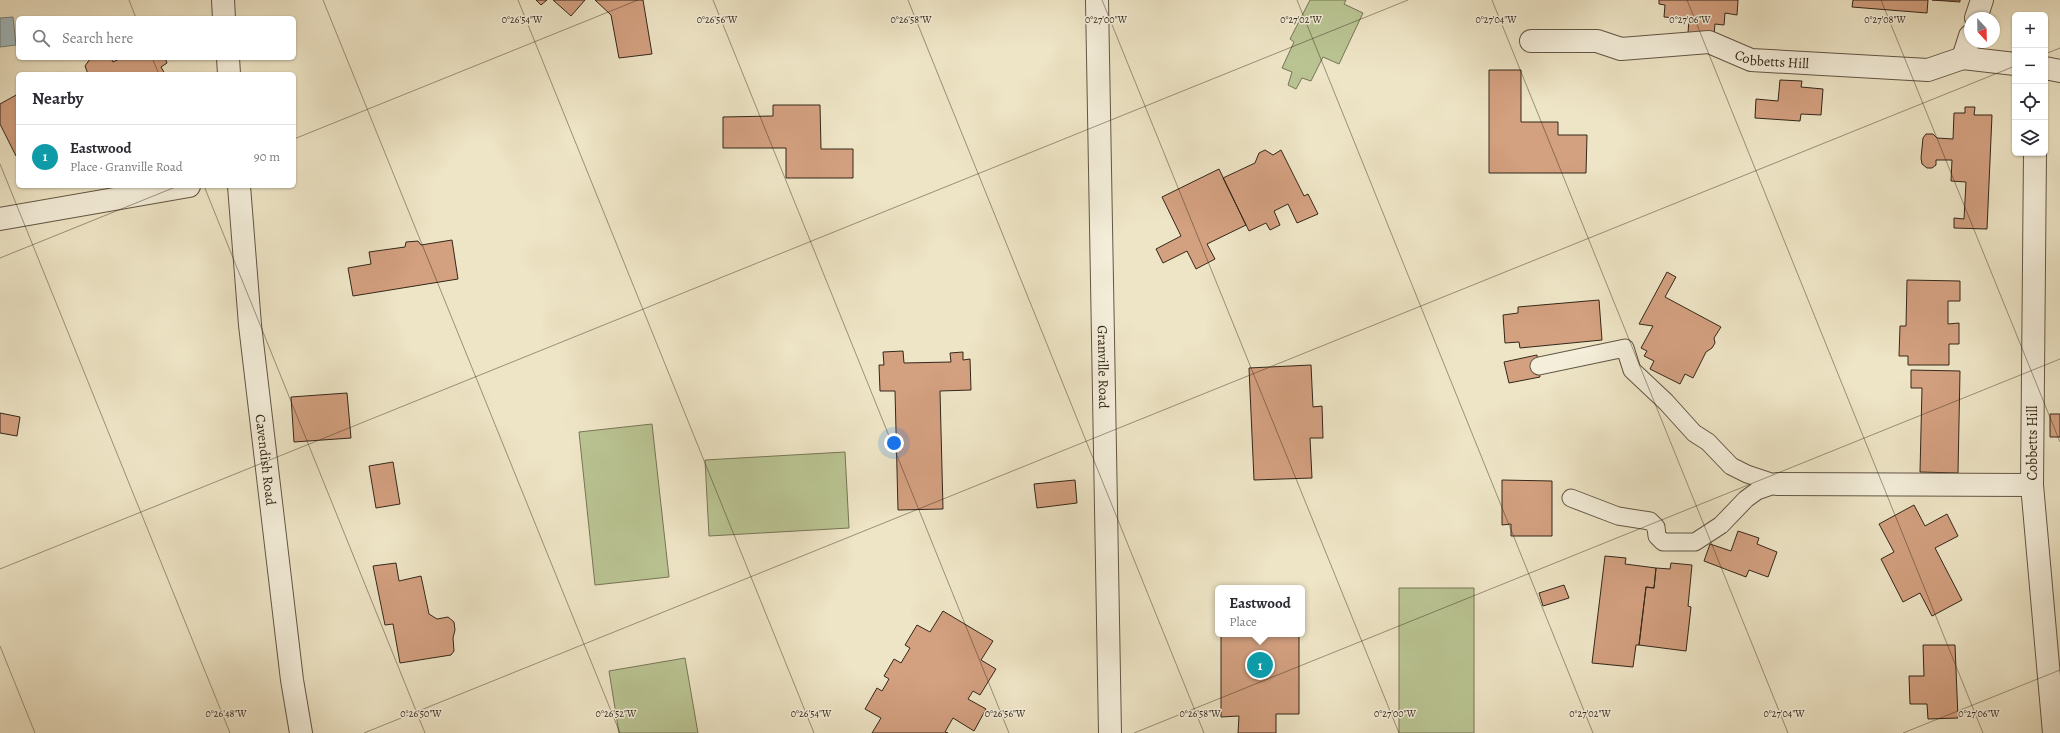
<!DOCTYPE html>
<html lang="en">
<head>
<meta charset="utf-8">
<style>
	:root { --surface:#fff; --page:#f2f2f3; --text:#2b2b33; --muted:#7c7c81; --line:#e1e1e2; --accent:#ea580c }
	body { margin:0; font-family:Alegreya,serif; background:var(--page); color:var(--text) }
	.controls { position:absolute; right:12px; top:12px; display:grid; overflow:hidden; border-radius:6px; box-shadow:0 1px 3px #0004 }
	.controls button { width:36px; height:36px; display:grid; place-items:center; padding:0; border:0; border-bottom:1px solid var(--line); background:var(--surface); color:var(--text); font:20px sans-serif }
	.compass { position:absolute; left:1964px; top:12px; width:36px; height:36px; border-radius:50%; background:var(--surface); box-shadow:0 1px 3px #0004; rotate:158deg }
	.you { position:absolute; left:894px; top:443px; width:14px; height:14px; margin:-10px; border:3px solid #fff; border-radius:50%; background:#1a73e8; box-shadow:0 0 0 6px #1a73e833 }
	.badge { display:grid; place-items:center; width:26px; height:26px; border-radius:50%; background:var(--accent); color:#fff; font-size:13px; font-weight:700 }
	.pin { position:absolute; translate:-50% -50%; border:2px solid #fff; box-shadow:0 1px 4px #0006 }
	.popup { position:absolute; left:1215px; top:585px; width:90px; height:52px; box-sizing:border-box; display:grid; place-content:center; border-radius:6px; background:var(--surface); filter:drop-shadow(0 1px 3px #0005); font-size:13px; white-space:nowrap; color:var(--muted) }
	.popup b { font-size:15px; color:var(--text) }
	.popup::after { content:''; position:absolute; left:50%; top:100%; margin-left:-8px; border:8px solid transparent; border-top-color:var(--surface) }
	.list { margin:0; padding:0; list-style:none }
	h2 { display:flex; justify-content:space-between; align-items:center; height:52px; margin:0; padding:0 16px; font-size:17px }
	h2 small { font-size:13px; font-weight:400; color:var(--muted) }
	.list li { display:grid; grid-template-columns:26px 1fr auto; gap:12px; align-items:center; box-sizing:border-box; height:64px; padding:0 16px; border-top:1px solid var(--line) }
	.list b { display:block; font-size:15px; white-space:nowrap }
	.list p { margin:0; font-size:13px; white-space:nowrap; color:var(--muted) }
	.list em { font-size:13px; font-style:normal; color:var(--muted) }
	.icon { flex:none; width:22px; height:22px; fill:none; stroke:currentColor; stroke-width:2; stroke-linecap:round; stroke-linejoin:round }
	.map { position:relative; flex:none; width:2060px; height:733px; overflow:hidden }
	.search { position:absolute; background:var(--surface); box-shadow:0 1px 3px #0004; left:16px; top:16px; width:280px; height:44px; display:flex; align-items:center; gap:10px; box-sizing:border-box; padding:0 14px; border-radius:6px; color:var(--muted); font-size:15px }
	.panel { position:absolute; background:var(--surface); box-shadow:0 1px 3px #0004; left:16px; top:72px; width:280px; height:116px; border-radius:6px }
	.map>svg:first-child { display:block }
	.green { fill:#bac493; stroke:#777656 }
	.water { fill:#a0bcc1; stroke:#75807e }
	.building { fill:#d3a080; stroke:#342719 }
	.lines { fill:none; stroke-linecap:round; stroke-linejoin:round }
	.lane-casing { stroke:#625644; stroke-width:19 }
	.street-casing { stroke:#625644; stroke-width:24 }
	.lane { stroke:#f4eeda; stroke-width:17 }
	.street { stroke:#f4eeda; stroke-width:22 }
	.ticks { fill:none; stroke:#342719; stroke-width:1; stroke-opacity:0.45 }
	.labels { text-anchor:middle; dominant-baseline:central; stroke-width:3; stroke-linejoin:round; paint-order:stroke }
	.street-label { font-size:14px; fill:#342719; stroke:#f4eeda }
	.ticks-label { font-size:10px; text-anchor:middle; fill:#342719; stroke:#f4eeda; stroke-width:3; stroke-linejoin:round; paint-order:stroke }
</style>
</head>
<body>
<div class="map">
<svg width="2060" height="733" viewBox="0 0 2060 733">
	<rect width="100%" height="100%" fill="#eee5c6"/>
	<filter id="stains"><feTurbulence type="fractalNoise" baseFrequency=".005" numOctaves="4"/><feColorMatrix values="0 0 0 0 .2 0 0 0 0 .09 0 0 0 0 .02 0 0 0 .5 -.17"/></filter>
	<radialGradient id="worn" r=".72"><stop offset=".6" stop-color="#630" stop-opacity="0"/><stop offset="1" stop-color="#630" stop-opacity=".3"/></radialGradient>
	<path class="green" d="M1310,0H1346L1344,4L1363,13L1339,64L1323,57L1311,81L1302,78L1296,89L1288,85L1292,72L1282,68L1294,42L1290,39Z
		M652,424L669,577L595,585L579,432Z
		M845,452L849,528L709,536L705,460Z
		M1399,588H1474V733H1399Z
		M685,658L698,733H619L609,671Z"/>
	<path class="water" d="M13,17L16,45L0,47V18Z"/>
	<path class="building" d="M536,0H547L541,5Z
		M553,0H585L571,16Z
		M595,0H643L652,54L619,58L611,15Z
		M1659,0H1738L1737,15L1725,13L1724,25L1715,24L1714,35L1688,33L1689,19L1664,17L1665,5L1659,4Z
		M1853,0H1928L1927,13L1852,7Z
		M1932,0H1960V2Z
		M111,58L113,62L121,58H165L167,63L161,67L165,74H88L85,66L90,59Z
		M1489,70H1521V122H1558V135H1587L1586,173H1489Z
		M1780,80L1802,81L1801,87L1823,89L1821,115L1801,114L1800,121L1755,118L1756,99L1778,101Z
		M18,94V155L16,156L0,124V104Z
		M773,105H820L821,149H853V178H786V148H723V117L773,116Z
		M1965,107H1975L1974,115H1992L1987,229L1954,228V218L1964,219L1966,182L1951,181L1952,160H1936V165L1932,168H1927L1922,164L1921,158L1923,138L1926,134H1933L1937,138L1953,139L1954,113H1965Z
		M1265,150L1273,155L1281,150L1304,196L1308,194L1318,214L1297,223L1288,204L1274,211L1280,225L1270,230L1266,223L1249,231L1223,178L1255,163L1259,153Z
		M1219,169L1246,225L1207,244L1215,259L1196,269L1187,251L1163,263L1156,249L1181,236L1162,197Z
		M452,240L458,279L353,296L348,268L371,264L369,252L405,247L406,242L418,241L421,245Z
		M1667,272L1676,277L1665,297L1721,327L1714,338L1715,343L1712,348L1706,352L1693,378L1685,374L1680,384L1650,369L1654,361L1644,356L1647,351L1641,348L1653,326L1639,324Z
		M1907,280L1960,281V301H1948V324L1959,323V344H1949V365H1908V356H1899L1900,326H1906Z
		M1599,300L1602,340L1520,348L1519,342L1505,343L1503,315L1518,313V307Z
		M903,351L904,363L951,362L950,353L963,352V360L970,359L971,390L940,391L943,509L898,510L895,391H880L879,365H884L883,352Z
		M1537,355L1540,377L1509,383L1504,362Z
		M1311,365L1313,407L1322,406L1323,438H1310L1312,478L1254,480L1249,368Z
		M1911,370L1960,371L1958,473L1920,472L1922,388H1911Z
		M347,393L351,438L294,442L291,397Z
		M0,413L20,417L17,436L0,433Z
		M2050,414H2060V437H2050Z
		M393,462L400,504L376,508L369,466Z
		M1075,480L1077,503L1037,508L1034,484Z
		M1502,480L1552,481V536H1511V524L1502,525Z
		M1914,505L1925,526L1947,514L1958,536L1935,548L1962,600L1932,616L1920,593L1903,602L1881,559L1894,552L1879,524Z
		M1738,531L1759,538L1757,544L1777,552L1768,577L1749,570L1746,577L1704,561L1710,544L1731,551Z
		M1605,556L1626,558L1625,564L1656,568L1654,588L1646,587L1639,645H1636L1633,667L1592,663Z
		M396,563L399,581L421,576L429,614L437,619L448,617L454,622L455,630L453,638L454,651L451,655L400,663L393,624L385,625L373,566Z
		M1671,563L1692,565L1688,606L1691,607L1686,651L1639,645L1646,587L1654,588L1656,568L1670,569Z
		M1564,585L1569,598L1543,606L1539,593Z
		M943,611L993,641L981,660L996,669L980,695L973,691L968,699L986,709L974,731L953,718L945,732L948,733H872L881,718L865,709L877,688L882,691L889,679L884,676L894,659L901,663L910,648L905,645L917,625L930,632Z
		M1221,634H1299V714H1276V733H1238L1239,716L1221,717Z
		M1923,645H1955L1958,718L1928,719L1927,704H1910L1909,676H1924Z"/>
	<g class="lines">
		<g class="lane-casing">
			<path id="lane" d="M1539,366L1625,348L1632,370L1666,402L1694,433L1708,442L1731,466L1747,474L1777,484
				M1571,498L1618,516L1650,521L1656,527L1657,536L1663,542H1695L1721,525L1746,499L1757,491L1777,484"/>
		</g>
		<g class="street-casing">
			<g id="street">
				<path d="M223,0L224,18"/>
				<path id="s1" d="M1097,0L1110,733"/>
				<path d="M1976,18L1982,0"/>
				<path id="s2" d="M1531,41H1597L1621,49L1709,42L1751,60L1928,70L1963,58L2015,64"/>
				<path d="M228,58L229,74"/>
				<path d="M1963,58L1970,36"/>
				<path d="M2045,68L2060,71"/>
				<path d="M2035,153L2032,485L2054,733"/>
				<path id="s3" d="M239,186L250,325L292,680L301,733"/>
				<path d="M0,219L189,186"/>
				<path d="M1777,484L2032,485"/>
			</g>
		</g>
		<use href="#lane" class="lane"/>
		<use href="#street" class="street"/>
	</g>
	<path class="ticks" d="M129,0L136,18M323,0L620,733M518,0L814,733M713,0L1009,733M908,0L1204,733M1102,0L1399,733M1297,0L1593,733M1492,0L1788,733M1687,0L1983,733M1881,0L2060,442M2045,54L2060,48M152,58L159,74M294,139L638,0M0,164L230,733M204,186L425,733M0,258L178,186M0,569L1408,0M0,646L35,733M364,733L2015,66M1134,733L2060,359M1903,733L2060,670"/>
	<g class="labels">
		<g class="street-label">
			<text stroke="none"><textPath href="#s2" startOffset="246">Cobbetts Hill</textPath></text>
			<text stroke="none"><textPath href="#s1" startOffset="367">Granville Road</textPath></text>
			<text transform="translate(2032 443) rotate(-90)">Cobbetts Hill</text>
			<text stroke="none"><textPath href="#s3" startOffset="275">Cavendish Road</textPath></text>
		</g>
	</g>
	<g class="ticks-label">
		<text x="522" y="23">0°26'54"W</text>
		<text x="717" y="23">0°26'56"W</text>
		<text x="911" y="23">0°26'58"W</text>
		<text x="1106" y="23">0°27'00"W</text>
		<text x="1301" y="23">0°27'02"W</text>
		<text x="1496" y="23">0°27'04"W</text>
		<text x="1690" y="23">0°27'06"W</text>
		<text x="1885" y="23">0°27'08"W</text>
		<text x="226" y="717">0°26'48"W</text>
		<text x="421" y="717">0°26'50"W</text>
		<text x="616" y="717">0°26'52"W</text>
		<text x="811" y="717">0°26'54"W</text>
		<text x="1005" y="717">0°26'56"W</text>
		<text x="1200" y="717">0°26'58"W</text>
		<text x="1395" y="717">0°27'00"W</text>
		<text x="1590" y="717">0°27'02"W</text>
		<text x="1784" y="717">0°27'04"W</text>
		<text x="1979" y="717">0°27'06"W</text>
	</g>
	<rect width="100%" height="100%" filter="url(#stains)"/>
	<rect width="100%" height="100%" fill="url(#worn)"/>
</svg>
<div class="controls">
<button>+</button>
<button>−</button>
<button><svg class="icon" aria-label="locate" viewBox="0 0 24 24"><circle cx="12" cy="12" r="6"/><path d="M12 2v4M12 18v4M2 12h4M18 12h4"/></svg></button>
<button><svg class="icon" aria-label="layers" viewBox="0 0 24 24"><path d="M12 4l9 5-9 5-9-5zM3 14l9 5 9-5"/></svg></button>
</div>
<svg class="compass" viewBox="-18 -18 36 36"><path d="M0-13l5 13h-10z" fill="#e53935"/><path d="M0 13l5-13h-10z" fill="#7c7c81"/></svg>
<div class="you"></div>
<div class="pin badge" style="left:1260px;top:665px;background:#0f9aa8">1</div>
<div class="popup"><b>Eastwood</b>Place</div>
<div class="search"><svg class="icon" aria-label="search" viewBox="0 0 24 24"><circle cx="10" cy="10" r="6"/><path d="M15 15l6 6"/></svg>Search here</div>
<section class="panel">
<h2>Nearby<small></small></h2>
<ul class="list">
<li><span class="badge" style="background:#0f9aa8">1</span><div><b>Eastwood</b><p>Place · Granville Road</p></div><em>90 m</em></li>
</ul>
</section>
</div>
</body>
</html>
